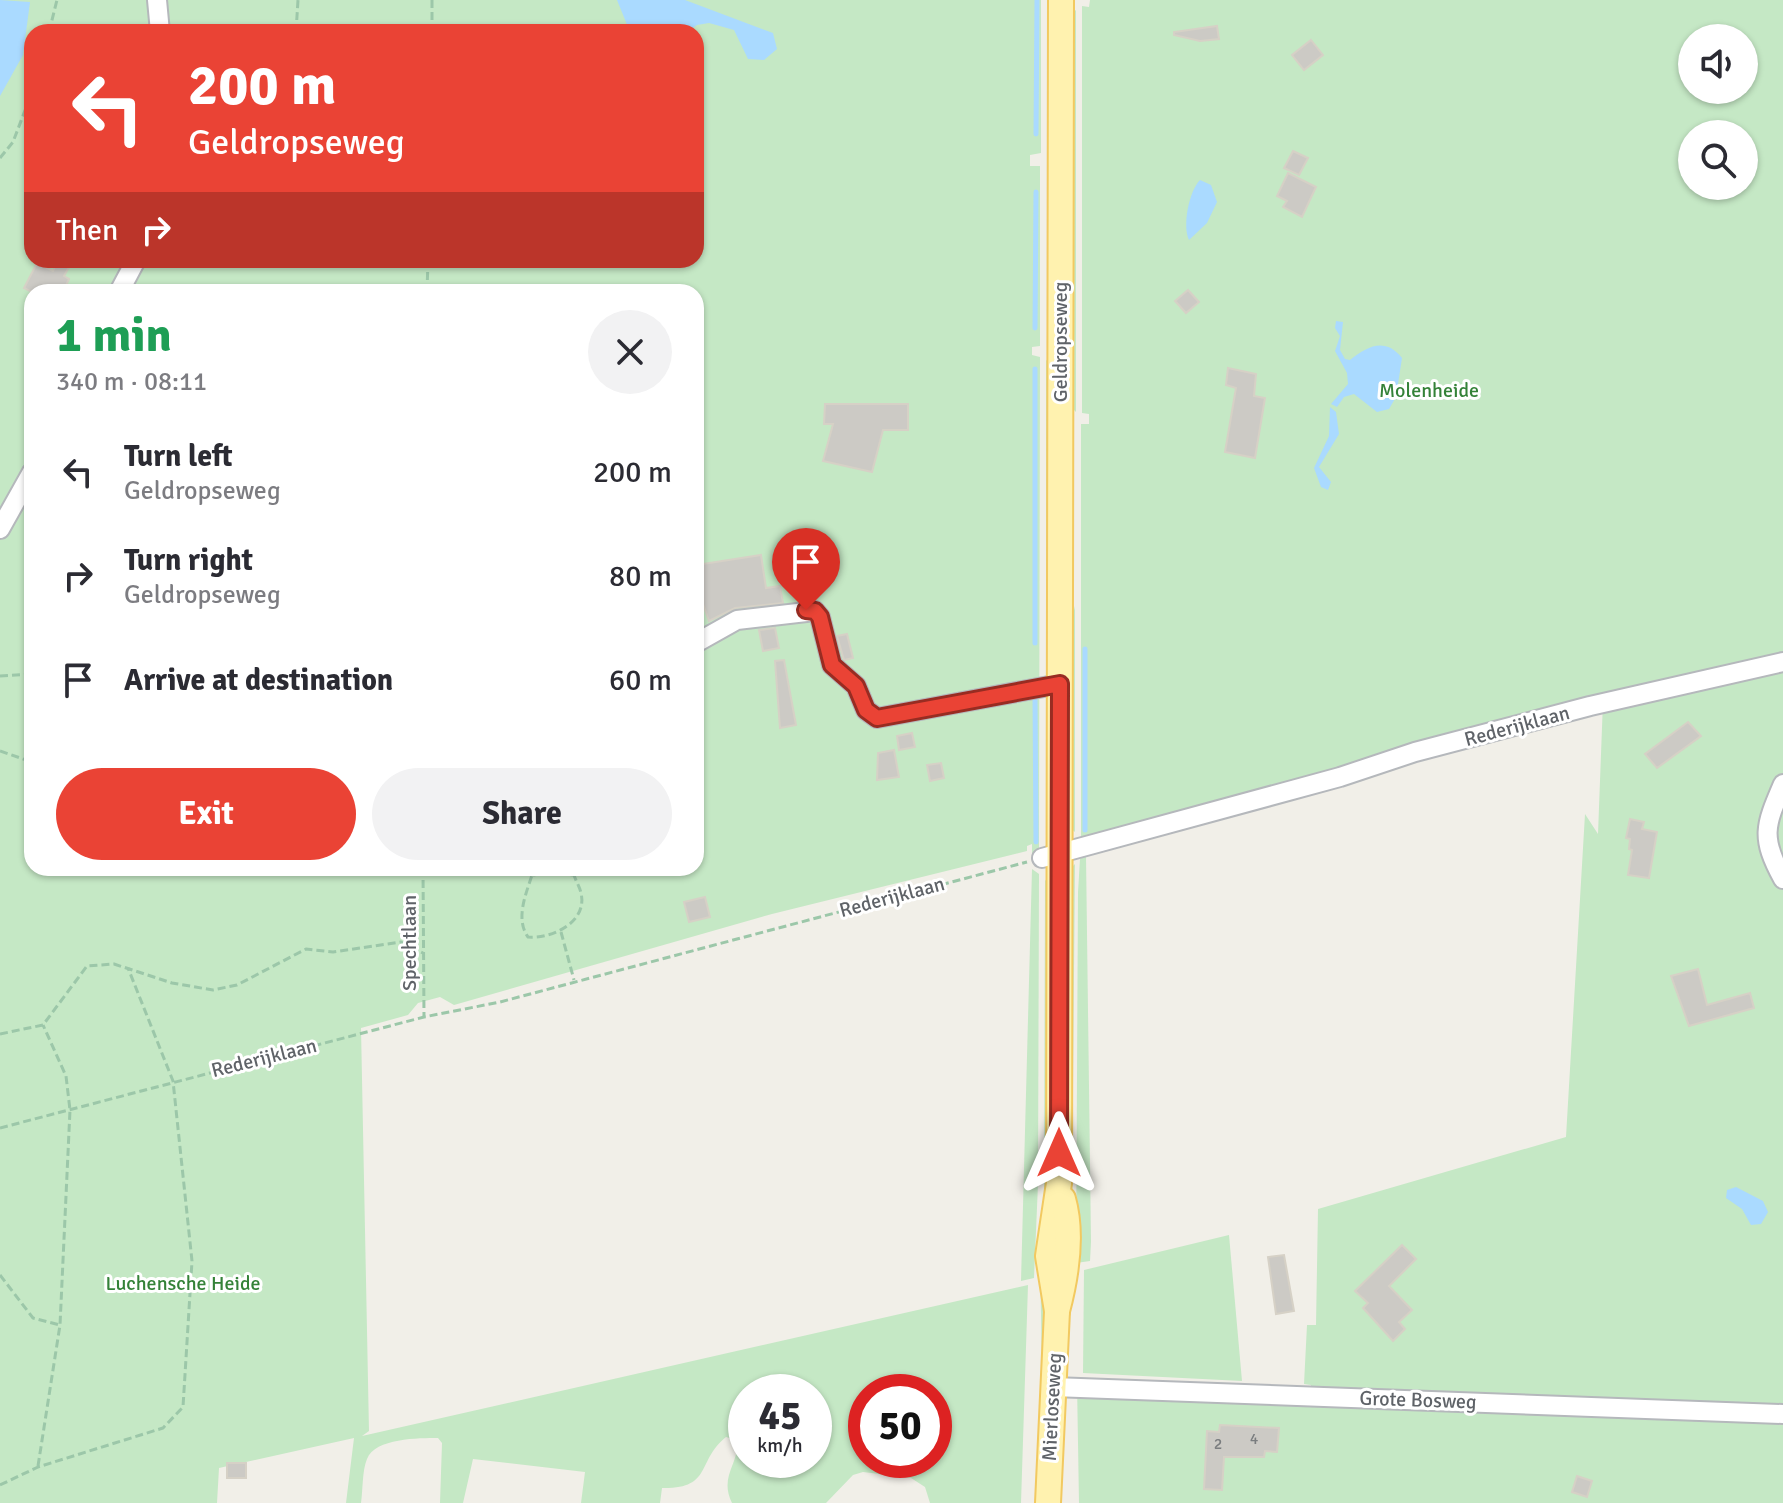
<!DOCTYPE html>
<meta charset="utf-8">
<style>
:root{--surface:#fff;--page:#f2f2f3;--text:#2b2b33;--muted:#7c7c81;--accent:#ea4335}
body{margin:0;font-family:Signika,sans-serif;background:var(--page);color:var(--text);height:100vh;display:flex;flex-direction:column;font-size:30px;white-space:nowrap}
*{box-sizing:border-box;margin:0}
p{font-size:26px;color:var(--muted)}
.icon{flex:none;width:44px;height:44px;fill:none;stroke:currentColor;stroke-width:2;stroke-linecap:round;stroke-linejoin:round}
.map{position:relative;flex:1;overflow:hidden}
.details{position:absolute;left:24px;top:284px;width:680px;height:592px;display:flex;flex-direction:column;background:var(--surface);border-radius:24px;box-shadow:0 2px 6px #0004}
.details>*{flex:none}
.top-card{position:absolute;left:24px;top:24px;width:680px;height:244px;border-radius:24px;box-shadow:0 2px 6px #0004;background:#ea4335;color:#fff;overflow:hidden}
.fabs{position:absolute;left:1678px;top:24px;display:grid;gap:16px}
.fabs a{display:grid;place-items:center;width:80px;height:80px;border-radius:50%;background:var(--surface);box-shadow:0 2px 6px #0004;font-size:40px}
.speed{position:absolute;left:728px;top:1374px;display:flex;gap:16px;font-size:40px;font-weight:700;text-align:center}
.speed>*{display:grid;place-content:center;width:104px;height:104px;border-radius:50%;background:var(--surface);box-shadow:0 2px 6px #0004;line-height:1}
.speed small{font-size:20px;font-weight:400}
.speed .limit{border:12px solid #d22;background:#fff;color:#111}
.pin{position:absolute;display:grid;place-items:center;width:68px;height:68px;color:#fff;margin:-82px -34px;border-radius:50% 50% 50% 0;rotate:-45deg;box-shadow:0 0 8px #0007}
.pin .icon{rotate:45deg}
.me{position:absolute;width:88px;margin:-44px;rotate:0deg;stroke-linejoin:round;filter:drop-shadow(0 0 6px #0008)}
.turn{display:flex;align-items:center;gap:28px;height:168px;padding:0 32px;font-size:36px}
.turn .icon{width:104px;height:104px;stroke-width:2.5}
.turn b{display:block;font-size:56px;line-height:68px}
.then{display:flex;align-items:center;height:76px;padding:0 32px;background:#0003;gap:16px;font-size:30px}
.round{display:grid;place-items:center;flex:none;width:84px;height:84px;border-radius:42px;background:var(--page)}
.head{display:flex;align-items:center;justify-content:space-between;height:136px;padding:0 32px}
h1{font-size:48px;font-weight:700;line-height:60px;color:#1e9e55}
.button{display:flex;gap:16px;margin-top:auto;padding:16px 32px}
.button a{flex:1;height:92px;border-radius:48px;background:var(--accent);color:#fff;font-size:32px;font-weight:700;line-height:92px;text-align:center}
.button a+a{background:var(--page);color:var(--text)}
ul{padding:0;list-style:none}
li{display:flex;align-items:center;gap:24px;height:104px;padding:0 32px}
li div{flex:1}
li b{display:block;font-size:30px}
li em{font-style:normal}
.map>svg:first-child{display:block}
.green{fill:#c5e8c5;fill-rule:evenodd}
.water{fill:#aadaff}
.lines{fill:none;stroke-linecap:round;stroke-linejoin:round}
.stream{stroke:#aadaff;stroke-width:5}
.building{fill:#cccac5;stroke:#d6d1c6;stroke-width:2}
.minor-casing{stroke:#b5b8bc;stroke-width:22}
.major-casing{stroke:#f2c960;stroke-width:28}
.path{stroke:#9cc7a9;stroke-width:3;stroke-dasharray:8 4;stroke-linecap:butt}
.minor{stroke:#fff;stroke-width:18}
.major{stroke:#fff2af;stroke-width:24}
.route-casing{stroke:#982c22;stroke-width:20}
.route{stroke:#ea4335;stroke-width:14}
.labels{text-anchor:middle;dominant-baseline:central;stroke-width:6;stroke-linejoin:round;paint-order:stroke}
.number-label{font-size:16px;fill:#7a7d7f}
.street-label{font-size:20px;fill:#5f6368;stroke:#fff}
.park-label{font-size:20px;fill:#348238;stroke:#fff}
</style>
<div class="map">
<svg width="1783" height="1503" viewBox="0 0 1783 1503">
<rect width="100%" height="100%" fill="#f1efe8"/>
<g class="green">
<path d="M 0,0 L 1041,0 L 1041,153 L 1030,155 L 1030,166 L 1040,166 L 1040,346 L 1032,347 L 1032,355 L 1040,357 L 1039,849 L 1032,855 L 1032,844 L 1027,846 L 1027,851 L 772,914 L 454,1005 L 440,997 L 418,1003 L 408,1015 L 361,1028 L 369,1431 L 362,1436 L 1028,1285 L 1021,1503 L 930,1503 L 925,1487 L 911,1478 L 863,1472 L 853,1475 L 826,1503 L 732,1503 C 718,1475 742,1461 736,1440 L 726,1437 C 696,1461 713,1489 662,1488 L 660,1503 L 581,1503 L 585,1472 L 473,1459 L 463,1503 L 440,1503 L 442,1443 L 438,1438 C 419,1438 375,1438 367,1459 C 362,1471 363,1490 361,1503 L 346,1503 L 354,1438 L 219,1468 L 217,1503 L 0,1503 ZM 32,32 L 696,32 L 696,260 L 32,260 ZM 32,292 L 696,292 L 696,868 L 32,868 ZM 746,1392 L 814,1392 L 814,1460 L 746,1460 ZM 866,1392 L 934,1392 L 934,1460 L 866,1460 Z"/>
<path d="M 1090,0 L 1783,0 L 1783,1503 L 1079,1503 L 1077,1383 L 1310,1390 L 1311,1385 L 1304,1384 L 1307,1325 L 1316,1325 L 1318,1209 L 1566,1137 L 1585,814 L 1598,834 L 1603,701 L 1081,838 L 1081,424 L 1089,424 L 1089,414 L 1082,413 L 1082,6 L 1089,7 ZM 1692,38 L 1744,38 L 1744,90 L 1692,90 ZM 1692,134 L 1744,134 L 1744,186 L 1692,186 Z"/>
<polygon points="1076,10 1076,412 1069,405 1069,16"/>
<polygon points="1046,360 1052,365 1051,670 1046,675"/>
<polygon points="1075,606 1075,832 1068,826 1068,636"/>
<polygon points="1086,855 1091,1242 1090,1261 1076,1263 1078,892 1080,859"/>
<polygon points="1075,864 1071,1311 1067,1315 1068,871"/>
<polygon points="1032,869 1039,874 1038,1184 1034,1278 1021,1281"/>
<polygon points="1045,880 1051,885 1042,1379 1040,1249 1044,1191"/>
<polygon points="1229,1235 1242,1381 1083,1373 1084,1270"/>
</g>
<g class="water">
<polygon points="0,0 30,2 23,55 0,96"/>
<polygon points="617,0 685,0 773,33 777,49 764,60 748,59 734,30 709,23 697,25 687,32 630,32"/>
<path d="M 1200,180 L 1211,185 L 1217,202 L 1207,223 L 1189,240 C 1182,226 1189,191 1200,180 Z"/>
<path d="M 1336,321 L 1343,322 L 1340,350 L 1345,359 L 1350,360 C 1368,346 1385,337 1402,358 L 1396,397 L 1389,409 L 1377,412 L 1354,394 L 1344,397 L 1337,407 L 1331,404 L 1348,384 L 1347,373 L 1335,351 L 1340,336 L 1335,328 Z"/>
<polygon points="1330,407 1336,412 1339,434 1319,467 1331,482 1328,490 1321,487 1314,468 1329,436"/>
<polygon points="1736,1187 1763,1201 1768,1212 1761,1224 1751,1225 1742,1209 1726,1198 1727,1190"/>
</g>
<g class="lines">
<g class="stream">
<polyline points="1036,134 1037,0"/>
<polyline points="1035,328 1036,192"/>
<polyline points="1035,643 1035,369"/>
<polyline points="1085,649 1085,830"/>
<polyline points="1035,698 1036,842"/>
</g>
</g>
<g class="building">
<polygon points="1217,26 1219,39 1200,41 1174,35 1174,32"/>
<polygon points="1311,40 1323,55 1304,70 1292,55"/>
<polygon points="1293,151 1308,158 1299,175 1284,168"/>
<polygon points="1288,173 1316,187 1302,217 1283,207 1287,201 1277,196"/>
<polygon points="58,260 73,260 64,276 69,279 63,292 32,292 24,288 37,263 53,271"/>
<polygon points="1188,290 1199,302 1186,313 1175,301"/>
<polygon points="1228,368 1256,374 1254,396 1265,398 1255,458 1225,452 1236,388 1226,385"/>
<polygon points="825,404 908,404 908,430 883,430 872,472 823,461 833,424 824,424"/>
<polygon points="761,555 766,588 780,586 783,603 735,608 709,621 703,604 696,606 696,565"/>
<polygon points="775,628 779,648 763,651 759,630"/>
<polygon points="847,634 853,658 844,660 837,636"/>
<polygon points="784,660 796,725 780,728 775,661"/>
<polygon points="1688,722 1701,736 1657,768 1645,754"/>
<polygon points="912,733 915,747 899,750 897,736"/>
<polygon points="894,750 899,777 877,780 878,753"/>
<polygon points="941,763 944,778 930,781 927,765"/>
<polygon points="1630,819 1644,822 1642,829 1657,832 1649,878 1628,875 1632,850 1629,849 1630,839 1626,838"/>
<polygon points="705,897 710,917 689,922 684,902"/>
<polygon points="1698,969 1707,1005 1750,993 1754,1008 1689,1026 1671,976"/>
<polygon points="1402,1245 1416,1259 1389,1286 1412,1310 1399,1322 1405,1329 1393,1341 1363,1308 1368,1303 1355,1291"/>
<polygon points="1284,1255 1294,1311 1276,1314 1268,1257"/>
<polygon points="1220,1425 1279,1428 1277,1452 1265,1451 1264,1457 1224,1457 1222,1490 1204,1489 1207,1431 1219,1432"/>
<rect x="227" y="1463" width="19" height="15"/>
<polygon points="1577,1476 1592,1481 1587,1497 1572,1492"/>
</g>
<g class="lines">
<defs>
<g id="minor">
<polyline points="157,0 160,32"/>
<polyline points="119,292 136,260"/>
<polyline points="0,529 32,472"/>
<polyline points="696,643 737,620 815,611 820,617 832,665 856,686 866,710 877,718 1060,684"/>
<path d="M 1783,784 C 1765,826 1760,837 1783,879"/>
<polyline points="1042,858 1340,777 1415,752 1590,706 1783,662"/>
<polyline points="1053,1387 1783,1414"/>
</g>
<g id="major">
<polyline points="1057,1311 1048,1256 1059,1183 1061,0"/>
<path d="M 1048,1503 L 1057,1311 C 1066,1277 1073,1234 1063,1199"/>
</g>
</defs>
<use href="#minor" class="minor-casing"/>
<use href="#major" class="major-casing"/>
<g class="path">
<polyline points="49,32 57,0"/>
<polyline points="296,32 298,0"/>
<polyline points="432,32 432,0"/>
<polyline points="0,158 13,142 32,92"/>
<polyline points="427,292 428,260"/>
<polyline points="0,676 32,674"/>
<polyline points="0,751 32,762"/>
<polyline points="423,868 424,1017"/>
<path d="M 524,868 L 532,875 C 526,894 515,919 528,937 C 552,939 588,922 581,893 C 579,884 573,878 573,868"/>
<polyline points="533,875 552,872 573,875"/>
<polyline points="561,932 574,980"/>
<polyline points="0,1034 43,1025 87,966 114,964 172,983 213,990 237,985 306,949 333,952 401,942 423,953"/>
<polyline points="0,1128 424,1017 500,1002 1027,862"/>
<polyline points="0,1275 33,1318 60,1325"/>
<polyline points="38,1466 60,1325 70,1110 66,1076 43,1025"/>
<polyline points="0,1485 38,1467 163,1428 183,1407 192,1261 173,1081 128,968"/>
</g>
<use href="#minor" class="minor"/>
<use href="#major" class="major"/>
</g>
<g class="lines">
<defs>
<polyline id="route" points="806,610 815,611 820,617 832,665 856,686 866,710 877,718 1060,684 1059,1153"/>
</defs>
<use href="#route" class="route-casing"/>
<use href="#route" class="route"/>
</g>
<g class="labels">
<g class="number-label">
<text x="1254" y="1439">4</text>
<text x="1218" y="1444">2</text>
</g>
<g class="street-label">
<text transform="translate(1060 342) rotate(-90)">Geldropseweg</text>
<text transform="translate(1517 726) rotate(-15)">Rederijklaan</text>
<text transform="translate(892 897) rotate(-15)">Rederijklaan</text>
<text transform="translate(409 943) rotate(-90)">Spechtlaan</text>
<text transform="translate(264 1058) rotate(-14)">Rederijklaan</text>
<text transform="translate(1418 1400) rotate(2)">Grote Bosweg</text>
<text transform="translate(1052 1407) rotate(-87)">Mierloseweg</text>
</g>
<g class="park-label">
<text x="1429" y="390">Molenheide</text>
<text x="183" y="1283">Luchensche Heide</text>
</g>
</g>
</svg>
<div class="fabs">
<a><svg class="icon" aria-label="sound" viewBox="0 0 24 24"><path d="M4 9h4l5-4v14l-5-4H4zM17 9q2 3 0 6"/></svg></a>
<a><svg class="icon" aria-label="search" viewBox="0 0 24 24"><circle cx="10" cy="10" r="6"/><path d="M15 15l6 6"/></svg></a>
</div>
<div class="speed"><div>45<small>km/h</small></div><div class="limit">50</div></div>
<div class="pin" style="left:806px;top:610px;background:#d93025"><svg class="icon" aria-label="arrive" viewBox="0 0 24 24"><path d="M6 21V4h12l-3 4 3 4H6"/></svg></div>
<svg class="me" style="left:1059px;top:1153px" viewBox="-20 -20 40 40"><path d="M0-17L14 15 0 8-14 15z" fill="#ea4335" stroke="#fff" stroke-width="4"/></svg>
<div class="top-card">
<div class="turn"><svg class="icon" aria-label="left" viewBox="0 0 24 24"><path d="M17 20v-9H6M10 6l-5 5 5 5"/></svg><div><b>200 m</b>Geldropseweg</div></div>
<div class="then">Then<svg class="icon" aria-label="right" viewBox="0 0 24 24"><path d="M7 20v-9h11M14 6l5 5-5 5"/></svg></div>
</div>
<section class="details">
<div class="head"><div><h1>1 min</h1><p>340 m · 08:11</p></div><a class="round"><svg class="icon" aria-label="close" viewBox="0 0 24 24"><path d="M6 6l12 12M18 6L6 18"/></svg></a></div>
<ul>
<li><svg class="icon" aria-label="left" viewBox="0 0 24 24"><path d="M17 20v-9H6M10 6l-5 5 5 5"/></svg><div><b>Turn left</b><p>Geldropseweg</p></div><em>200 m</em></li>
<li><svg class="icon" aria-label="right" viewBox="0 0 24 24"><path d="M7 20v-9h11M14 6l5 5-5 5"/></svg><div><b>Turn right</b><p>Geldropseweg</p></div><em>80 m</em></li>
<li><svg class="icon" aria-label="arrive" viewBox="0 0 24 24"><path d="M6 21V4h12l-3 4 3 4H6"/></svg><div><b>Arrive at destination</b></div><em>60 m</em></li>
</ul>
<div class="button"><a>Exit</a><a>Share</a></div>
</section>
</div>
